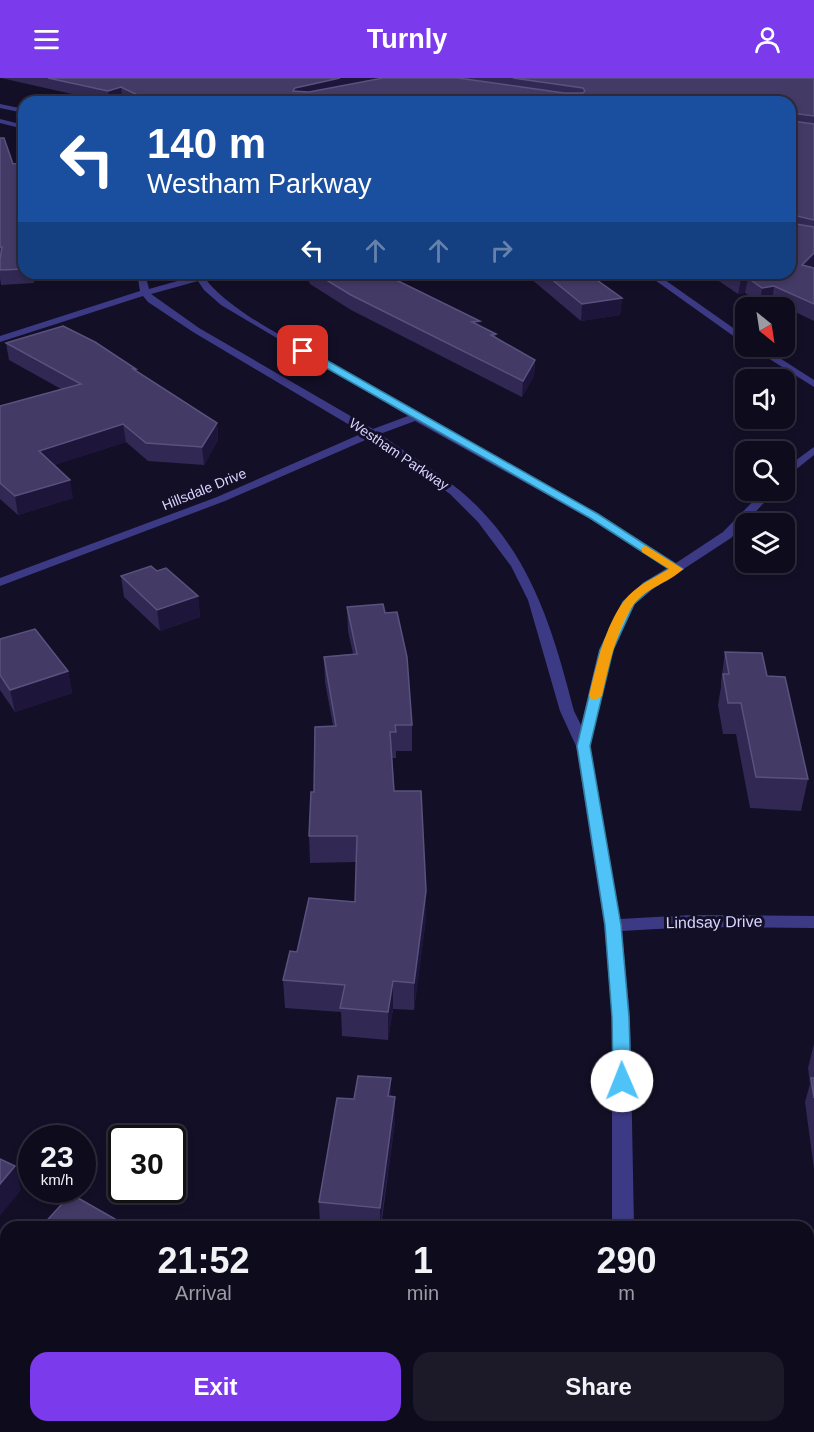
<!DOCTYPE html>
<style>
:root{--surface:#0e0b1c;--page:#1c1929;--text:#f1f3f6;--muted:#9b9ba3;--line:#2e2b3b;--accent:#7c3aed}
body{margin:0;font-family:Helvetica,sans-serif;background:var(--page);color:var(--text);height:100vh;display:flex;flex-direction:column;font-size:22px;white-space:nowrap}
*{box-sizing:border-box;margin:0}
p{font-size:20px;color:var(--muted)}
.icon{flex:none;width:33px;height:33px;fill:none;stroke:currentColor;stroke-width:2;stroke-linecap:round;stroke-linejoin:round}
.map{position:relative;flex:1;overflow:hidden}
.panel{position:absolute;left:0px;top:1143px;width:814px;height:212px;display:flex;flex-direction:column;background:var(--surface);border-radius:18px 18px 0 0;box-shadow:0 3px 9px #0003,0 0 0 2px var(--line)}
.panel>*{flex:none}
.hud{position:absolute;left:18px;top:18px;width:778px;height:183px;border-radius:18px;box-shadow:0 3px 9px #0003,0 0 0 2px var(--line);background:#1a4fa0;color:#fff;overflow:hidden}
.needle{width:39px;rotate:150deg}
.buttons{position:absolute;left:735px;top:219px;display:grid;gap:12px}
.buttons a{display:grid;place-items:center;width:60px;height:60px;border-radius:12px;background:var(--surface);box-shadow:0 3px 9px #0003,0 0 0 2px var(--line);font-size:30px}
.speed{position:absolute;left:18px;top:1047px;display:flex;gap:12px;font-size:30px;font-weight:700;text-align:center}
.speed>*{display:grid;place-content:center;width:78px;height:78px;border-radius:50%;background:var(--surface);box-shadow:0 3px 9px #0003,0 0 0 2px var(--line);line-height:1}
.speed small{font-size:15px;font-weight:400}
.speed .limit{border:3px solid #111;border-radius:9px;background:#fff;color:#111}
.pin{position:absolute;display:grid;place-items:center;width:51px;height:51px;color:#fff;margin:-26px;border-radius:12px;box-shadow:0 3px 9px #0006}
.me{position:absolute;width:66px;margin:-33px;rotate:359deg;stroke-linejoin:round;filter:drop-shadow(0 0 4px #0008)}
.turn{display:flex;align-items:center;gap:21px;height:126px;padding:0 30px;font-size:27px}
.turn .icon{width:78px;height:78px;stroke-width:2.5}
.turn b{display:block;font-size:42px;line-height:51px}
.lanes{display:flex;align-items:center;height:57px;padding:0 30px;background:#0003;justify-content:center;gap:30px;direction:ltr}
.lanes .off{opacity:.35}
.eta{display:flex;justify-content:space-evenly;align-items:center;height:102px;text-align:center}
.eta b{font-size:36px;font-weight:800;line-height:42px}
.action{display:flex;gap:12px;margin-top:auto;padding:12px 30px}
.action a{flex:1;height:69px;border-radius:18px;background:var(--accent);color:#fff;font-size:24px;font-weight:800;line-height:69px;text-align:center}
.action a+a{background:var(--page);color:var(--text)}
header{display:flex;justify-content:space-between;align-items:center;height:78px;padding:0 30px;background:var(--accent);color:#fff;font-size:27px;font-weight:800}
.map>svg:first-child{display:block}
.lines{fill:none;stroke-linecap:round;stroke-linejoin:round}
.minor{fill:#3d3a85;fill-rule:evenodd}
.wall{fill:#312854}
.shaded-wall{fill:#1d163a}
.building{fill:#433a66;stroke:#5a527e;stroke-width:1.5}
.route{fill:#4fc3f7;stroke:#337fa1;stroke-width:1.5}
.slow{fill:#f59e0b}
.labels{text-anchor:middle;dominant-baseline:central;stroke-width:6;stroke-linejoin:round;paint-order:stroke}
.far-street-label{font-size:14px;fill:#d9d4ff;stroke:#130f26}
.street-label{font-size:16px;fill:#d9d4ff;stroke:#130f26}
</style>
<header><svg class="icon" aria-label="menu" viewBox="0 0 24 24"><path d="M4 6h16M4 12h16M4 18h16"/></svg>Turnly<svg class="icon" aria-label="person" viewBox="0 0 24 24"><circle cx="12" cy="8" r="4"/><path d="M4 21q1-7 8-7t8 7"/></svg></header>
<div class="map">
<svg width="814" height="1354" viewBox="0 0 814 1354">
<rect width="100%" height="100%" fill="#130f26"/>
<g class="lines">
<g class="minor">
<polygon points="0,26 24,31 24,35 0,30"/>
<polygon points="0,41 24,47 24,51 0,45"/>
<path d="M 137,195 L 145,195 L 149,211 L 195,198 L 193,195 L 201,195 C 227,234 295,264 336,288 C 449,354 565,414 676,485 L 723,454 L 764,412 L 776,412 L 731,460 L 653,511 L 635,526 L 613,572 L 590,668 L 620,841 L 692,837 L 814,838 L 814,850 L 692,849 L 622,853 L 630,939 L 634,1149 L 612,1149 L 612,939 L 604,847 L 576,668 L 560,633 L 528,522 L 511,488 L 478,444 L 450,416 L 370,360 L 225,423 L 0,508 L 0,500 L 217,419 L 363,355 L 193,254 L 148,224 L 143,218 L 0,264 L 0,258 L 140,213 ZM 198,203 L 204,212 L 221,227 L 408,338 L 373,351 L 199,250 L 151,216 ZM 415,343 L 590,441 L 667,490 L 643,505 L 623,524 L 599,572 L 581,647 L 574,633 C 552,548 529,469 458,411 C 433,391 405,374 380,356 Z"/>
<polygon points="645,195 655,195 746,259 746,267"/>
<polygon points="749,268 761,268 814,302 814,309"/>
<polygon points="814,369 814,377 784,401 784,391"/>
<polygon points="596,1348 620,1348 619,1354 595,1354"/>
</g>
</g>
<g class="wall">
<polygon points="1,0 814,0 814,187 811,189 814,190 814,243 772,223 760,225 745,215 738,216 707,195 790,195 790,24 129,24 122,21 112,24 107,24"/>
<polygon points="0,60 24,106 24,195 35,195 34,205 1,207 0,200"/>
<polygon points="305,195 382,195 496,256 495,260 535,282 534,298 522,319 351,232 310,206"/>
<polygon points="524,195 587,195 622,220 620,237 581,243"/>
<polygon points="6,265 136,291 136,294 217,345 218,362 204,387 148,383 126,364 54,387 73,420 18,437 0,421 0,328 61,311 9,282"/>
<polygon points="157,493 198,518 200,539 160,553 124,519 121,498"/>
<polygon points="347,529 412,647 412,673 396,673 396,680 392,680 394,713 426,840 414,932 393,931 388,962 342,958 341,934 285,930 283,902 297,874 355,824 356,784 310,785 309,758 314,714 333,648 325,604 324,579 353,576 348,553"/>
<polygon points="0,561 68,593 72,615 15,634 0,612"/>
<polygon points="725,574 767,598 808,701 801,733 750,730 736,656 723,656 718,627 721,609 721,604"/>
<polygon points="814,966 814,1091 805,1024 810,1006 808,990"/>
<polygon points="391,1019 395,1043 381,1149 334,1149 320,1148 319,1124 354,1021"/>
</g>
<g class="shaded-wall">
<polygon points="340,0 404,0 295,22 293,13 295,10"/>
<polygon points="121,9 122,21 110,24 108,13"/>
<polygon points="814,175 814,187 799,202 802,187"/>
<polygon points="33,195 35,195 34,205"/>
<polygon points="748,200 745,215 738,216 741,201"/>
<polygon points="774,208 772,223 760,225 762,210"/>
<polygon points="622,220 620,237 581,243 582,226"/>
<polygon points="480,243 479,258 472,244"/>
<polygon points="535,282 534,298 522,319 523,303"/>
<polygon points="217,345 218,362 204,387 202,369"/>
<polygon points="123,346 126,364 42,391 39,373"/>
<polygon points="70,402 73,420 18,437 15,418"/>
<polygon points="198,518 200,539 160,553 157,532"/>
<polygon points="68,593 72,615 15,634 10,612"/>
<polygon points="426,813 426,840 414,932 414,905"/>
<polygon points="393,903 393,931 388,962 388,934"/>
<polygon points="391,1000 391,1024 388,1018"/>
<polygon points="395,1019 395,1043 380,1149 380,1130"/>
<polygon points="15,1088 21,1112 0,1138 0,1106"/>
<polygon points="354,1348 365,1348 363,1354 352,1354"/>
</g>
<g class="building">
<polygon points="48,0 340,0 295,10 293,13 309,14 383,0 458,0 564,15 583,15 585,13 583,10 513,0 814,0 814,38 792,35 790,39 790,24 152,24 121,9 108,13"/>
<polygon points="790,42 792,43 814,46 814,142 793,137 790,139"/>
<polygon points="0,60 4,60 13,86 20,85 24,106 24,191 0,192 0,182 2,169 0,169"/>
<polygon points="790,145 814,149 814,175 802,187 814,190 814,226 774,208 762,210 748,200 741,201 731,195 790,195"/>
<polygon points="315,195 382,195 480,243 472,244 496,256 491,257 535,282 523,303 351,217"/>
<polygon points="544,195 587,195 622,220 582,226"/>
<polygon points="63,248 95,264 136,291 133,291 217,345 202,369 146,365 123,346 39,373 70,402 15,418 0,405 0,328 81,306 6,265"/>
<polygon points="151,488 157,493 166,490 198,518 157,532 121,498"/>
<polygon points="383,526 385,535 397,534 407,579 412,647 395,647 396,654 390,654 394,713 421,713 426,813 414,905 393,903 388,934 340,930 345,907 283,902 290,873 297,874 309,820 355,824 357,758 309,758 311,714 314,714 315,649 336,648 324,579 357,576 347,529"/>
<polygon points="35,551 68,593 10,612 0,597 0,561"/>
<polygon points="725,574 762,575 767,598 785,599 808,701 756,699 741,625 728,625 723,596 729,596"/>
<polygon points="358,998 391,1000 388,1018 395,1019 380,1130 319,1124 337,1020 354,1021"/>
<polygon points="811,1000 814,1000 814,1020"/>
<polygon points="0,1081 15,1088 0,1106"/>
<polygon points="71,1116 129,1149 41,1149"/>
<polygon points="266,1348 354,1348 352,1354 264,1354"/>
</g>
<polygon class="route" points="300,271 307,271 598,436 683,491 652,510 634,526 613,572 590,668 621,847 629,939 631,1003 628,1008 622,1010 616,1008 613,1003 612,939 605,847 577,668 600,572 623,524 644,505 669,491 590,440 300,275"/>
<path class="slow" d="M 646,468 L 683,491 C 669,505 647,509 634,526 C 617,549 608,591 602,618 L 595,622 L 591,621 L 589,618 C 596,588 605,548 624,523 C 635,508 654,500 669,491 L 642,474 L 642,469 Z"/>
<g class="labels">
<g class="far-street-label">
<text transform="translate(399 376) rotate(34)">Westham Parkway</text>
<text transform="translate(204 411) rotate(-22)">Hillsdale Drive</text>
</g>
<g class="street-label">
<text transform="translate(714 844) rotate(-1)">Lindsay Drive</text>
</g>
</g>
</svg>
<div class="buttons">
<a><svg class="needle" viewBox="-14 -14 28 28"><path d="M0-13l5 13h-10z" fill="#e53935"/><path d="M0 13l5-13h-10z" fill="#9b9ba3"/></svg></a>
<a><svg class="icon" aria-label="sound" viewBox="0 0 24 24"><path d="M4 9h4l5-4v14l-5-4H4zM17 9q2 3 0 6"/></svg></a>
<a><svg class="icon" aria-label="search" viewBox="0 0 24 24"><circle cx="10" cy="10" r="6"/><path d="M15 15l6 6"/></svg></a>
<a><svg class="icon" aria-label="layers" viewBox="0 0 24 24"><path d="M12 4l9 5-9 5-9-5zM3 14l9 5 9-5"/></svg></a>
</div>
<div class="speed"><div>23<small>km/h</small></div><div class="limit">30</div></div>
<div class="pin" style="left:303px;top:273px;background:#d93025"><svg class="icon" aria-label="arrive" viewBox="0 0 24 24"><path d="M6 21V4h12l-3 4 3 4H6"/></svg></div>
<svg class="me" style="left:622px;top:1003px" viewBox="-20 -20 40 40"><circle r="19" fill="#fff"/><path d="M0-13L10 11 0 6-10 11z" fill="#4fc3f7"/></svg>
<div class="hud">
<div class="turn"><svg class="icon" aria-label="left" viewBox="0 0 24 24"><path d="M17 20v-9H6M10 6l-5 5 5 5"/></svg><div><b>140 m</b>Westham Parkway</div></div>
<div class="lanes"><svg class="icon" aria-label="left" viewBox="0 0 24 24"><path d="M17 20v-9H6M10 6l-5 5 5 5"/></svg><svg class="icon off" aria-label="ahead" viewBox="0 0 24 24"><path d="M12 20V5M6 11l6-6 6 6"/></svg><svg class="icon off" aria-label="ahead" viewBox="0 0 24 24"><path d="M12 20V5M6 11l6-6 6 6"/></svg><svg class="icon off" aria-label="right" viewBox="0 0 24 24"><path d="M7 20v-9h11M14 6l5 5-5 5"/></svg></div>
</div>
<section class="panel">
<div class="eta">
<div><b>21:52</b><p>Arrival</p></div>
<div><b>1</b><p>min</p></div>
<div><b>290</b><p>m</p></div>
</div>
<div class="action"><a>Exit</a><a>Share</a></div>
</section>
</div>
